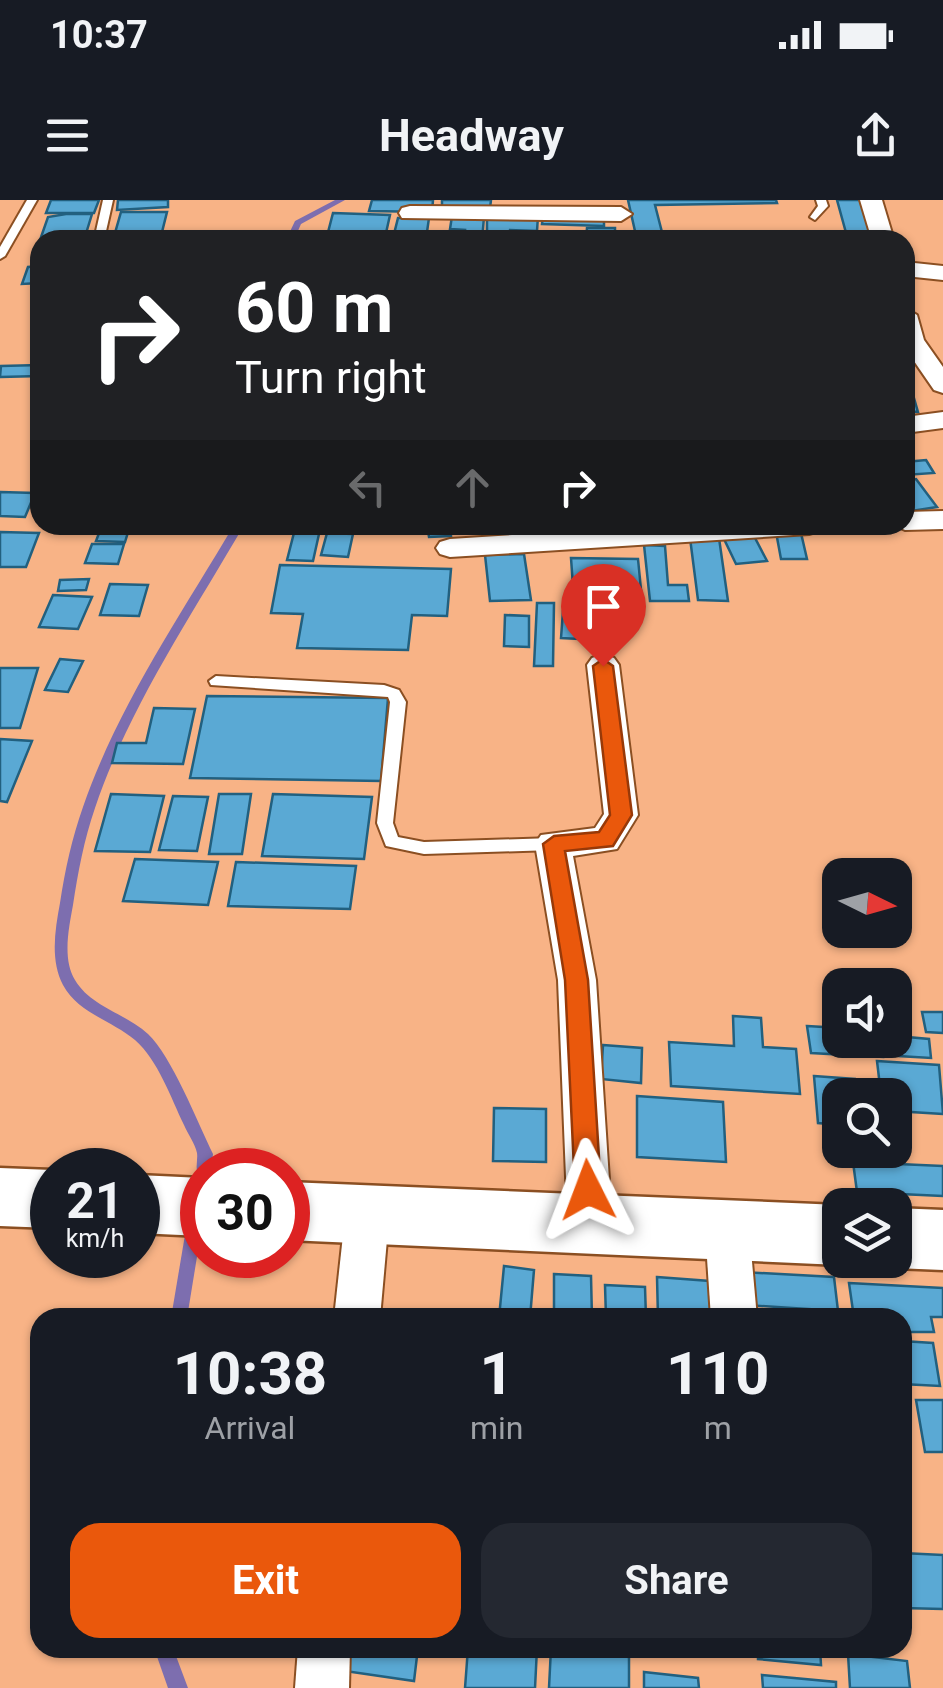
<!DOCTYPE html>
<style>
:root{--surface:#171b24;--page:#242831;--text:#f1f3f6;--muted:#9ea1a6;--accent:#ea580c}
body{margin:0;font-family:Roboto,sans-serif;background:var(--page);color:var(--text);height:100vh;display:flex;flex-direction:column;font-size:38px;white-space:nowrap}
*{box-sizing:border-box;margin:0}
p{font-size:32px;color:var(--muted)}
.icon{flex:none;width:55px;height:55px;fill:none;stroke:currentColor;stroke-width:2;stroke-linecap:round;stroke-linejoin:round}
.map{position:relative;flex:1;overflow:hidden}
.details{position:absolute;left:30px;top:1108px;width:882px;height:350px;display:flex;flex-direction:column;background:var(--surface);border-radius:30px;box-shadow:0 2px 8px #0004}
.details>*{flex:none}
.banner{position:absolute;left:30px;top:30px;width:885px;height:305px;border-radius:30px;box-shadow:0 2px 8px #0004;background:#202124;color:#fff;overflow:hidden}
.needle{width:65px;rotate:95deg}
.fabs{position:absolute;left:822px;top:658px;display:grid;gap:20px}
.fabs a{display:grid;place-items:center;width:90px;height:90px;border-radius:20px;background:var(--surface);box-shadow:0 2px 8px #0004;font-size:50px}
.speed{position:absolute;left:30px;top:948px;display:flex;gap:20px;font-size:50px;font-weight:700;text-align:center}
.speed>*{display:grid;place-content:center;width:130px;height:130px;border-radius:50%;background:var(--surface);box-shadow:0 2px 8px #0004;line-height:1}
.speed small{font-size:25px;font-weight:400}
.speed .limit{border:15px solid #d22;background:#fff;color:#111}
.pin{position:absolute;display:grid;place-items:center;width:85px;height:85px;color:#fff;margin:-102px -42px;border-radius:50% 50% 50% 0;rotate:-45deg;box-shadow:0 0 10px #0007}
.pin .icon{rotate:45deg}
.me{position:absolute;width:110px;margin:-55px;rotate:357deg;stroke-linejoin:round;filter:drop-shadow(0 0 8px #0008)}
.turn{display:flex;align-items:center;gap:35px;height:210px;padding:0 40px;font-size:45px}
.turn .icon{width:130px;height:130px;stroke-width:2.5}
.turn b{display:block;font-size:70px;line-height:85px}
.lanes{display:flex;align-items:center;height:95px;padding:0 40px;background:#0003;justify-content:center;gap:50px;direction:ltr}
.lanes .off{opacity:.35}
.eta{display:flex;justify-content:space-evenly;align-items:center;height:170px;text-align:center}
.eta b{font-size:60px;font-weight:700;line-height:70px}
.primary-button{display:flex;gap:20px;margin-top:auto;padding:20px 40px}
.primary-button a{flex:1;height:115px;border-radius:30px;background:var(--accent);color:#fff;font-size:40px;font-weight:700;line-height:115px;text-align:center}
.primary-button a+a{background:var(--page);color:var(--text)}
.status{display:flex;justify-content:space-between;align-items:center;height:70px;padding:0 50px;background:var(--surface);direction:ltr}
.status svg{height:28px;fill:currentColor}
header{display:flex;justify-content:space-between;align-items:center;height:130px;padding:0 40px;background:var(--surface);font-size:45px;font-weight:700}
.map>svg:first-child{display:block}
.lines{fill:none;stroke-linecap:round;stroke-linejoin:round}
.stream{fill:#7d6eaf;fill-rule:evenodd}
.building{fill:#5aa9d4;stroke:#22607f;stroke-width:2.5}
.service-casing{stroke:#8b4f22;stroke-width:4}
.minor-casing{stroke:#8b4f22;stroke-width:4}
.trunk-casing{stroke:#8b4f22;stroke-width:5}
.service{fill:#fff;fill-rule:evenodd}
.minor{fill:#fff;fill-rule:evenodd}
.trunk{fill:#fff;fill-rule:evenodd}
.route{fill:#ea580c;stroke:#983908;stroke-width:2.5}
</style>
<div class="status"><b>10:37</b><svg viewBox="0 0 49 12"><path d="M0 12V9h3v3zM5 12V6h3v6zM10 12V3h3v9zM15 12V0h3v12zM26 1h20v11H26zM47 4h2v5h-2z"/></svg></div>
<header><svg class="icon" aria-label="menu" viewBox="0 0 24 24"><path d="M4 6h16M4 12h16M4 18h16"/></svg>Headway<svg class="icon" aria-label="share" viewBox="0 0 24 24"><path d="M12 15V3M7 8l5-5 5 5M5 13v7h14v-7"/></svg></header>
<div class="map">
<svg width="943" height="1488" viewBox="0 0 943 1488">
<rect width="100%" height="100%" fill="#f8b386"/>
<g class="lines">
<g class="stream">
<polygon points="335,0 345,0 301,24 294,40 286,40 295,21"/>
<path d="M 234,325 L 244,325 C 191,417 129,507 95,608 C 84,640 78,672 73,705 C 69,727 62,759 75,780 C 91,807 125,813 148,834 C 171,855 198,923 213,954 L 211,970 L 202,970 L 202,977 L 198,975 C 195,967 198,960 197,953 C 195,944 188,934 184,925 C 171,898 158,860 135,840 C 111,820 78,813 63,785 C 50,760 55,730 60,703 C 65,670 72,638 83,607 C 118,506 180,416 234,325 Z"/>
<polygon points="196,1010 202,1014 202,1026 187,1118 171,1118 188,1017 190,1012"/>
<polygon points="154,1448 173,1448 188,1488 168,1488"/>
</g>
</g>
<g class="building">
<polygon points="51,0 99,0 94,13 46,13"/>
<polygon points="118,0 168,0 168,7 117,10"/>
<polygon points="372,0 433,0 432,12 369,11"/>
<polygon points="442,0 491,0 490,8 442,7"/>
<polygon points="628,0 776,0 777,3 655,5 664,40 637,40"/>
<polygon points="837,0 868,0 881,40 848,40"/>
<polygon points="121,12 167,12 160,40 113,40"/>
<polygon points="333,13 390,15 386,33 369,32 367,40 326,40"/>
<polygon points="66,14 92,14 84,40 40,40 48,17"/>
<polygon points="487,15 538,16 537,31 510,30 508,40 487,40"/>
<polygon points="452,16 484,17 482,40 463,40 465,30 450,29"/>
<polygon points="543,16 604,18 604,26 542,24"/>
<polygon points="398,18 429,18 426,39 393,38"/>
<polygon points="587,28 615,28 615,40 586,40"/>
<polygon points="839,37 841,40 733,38"/>
<polygon points="40,66 40,83 22,84 28,67"/>
<polygon points="40,165 40,176 0,177 1,166"/>
<polygon points="905,167 918,212 905,211"/>
<polygon points="926,260 934,273 905,275 905,262"/>
<polygon points="916,279 937,307 905,312 905,281"/>
<polygon points="0,292 35,293 25,317 0,316"/>
<polygon points="296,325 321,325 313,361 287,360"/>
<polygon points="427,325 450,325 451,336 429,337"/>
<polygon points="101,328 129,329 125,342 96,341"/>
<polygon points="0,332 39,333 26,367 0,367"/>
<polygon points="776,332 801,333 807,359 781,359"/>
<polygon points="327,333 353,334 348,357 321,355"/>
<polygon points="754,336 767,361 736,364 724,339"/>
<polygon points="690,338 719,338 728,401 698,400"/>
<polygon points="92,344 124,344 118,364 85,363"/>
<polygon points="644,345 665,346 668,385 687,385 689,401 650,401"/>
<polygon points="524,354 531,400 490,401 485,355"/>
<polygon points="571,358 638,359 642,400 574,400"/>
<polygon points="280,365 451,369 447,416 412,415 408,450 297,448 303,414 271,413"/>
<polygon points="89,379 86,390 58,391 60,380"/>
<polygon points="110,384 148,385 139,416 100,415"/>
<polygon points="53,395 92,397 78,429 39,427"/>
<polygon points="537,403 554,403 553,466 534,466"/>
<polygon points="563,411 580,412 579,439 561,438"/>
<polygon points="505,415 529,416 529,447 504,446"/>
<polygon points="60,459 83,461 68,492 45,490"/>
<polygon points="0,468 38,468 20,528 0,528"/>
<polygon points="207,496 388,498 381,581 190,578"/>
<polygon points="154,508 195,509 183,564 112,563 117,543 146,543"/>
<polygon points="0,539 32,541 7,602 0,601"/>
<polygon points="111,594 164,596 150,652 95,651"/>
<polygon points="219,594 251,594 242,654 209,654"/>
<polygon points="273,594 372,597 364,659 262,656"/>
<polygon points="173,596 208,597 197,651 159,650"/>
<polygon points="135,659 218,662 208,705 123,701"/>
<polygon points="236,662 356,666 350,709 228,706"/>
<polygon points="922,812 943,812 943,833 926,832"/>
<polygon points="733,816 761,818 763,847 796,849 800,894 671,886 669,842 734,846"/>
<polygon points="807,826 840,828 840,840 881,840 883,857 811,853"/>
<polygon points="896,836 929,839 931,858 898,856"/>
<polygon points="603,845 642,848 641,883 601,879"/>
<polygon points="877,861 939,865 943,914 895,911 895,895 881,895"/>
<polygon points="814,876 855,879 857,895 840,895 840,925 818,923"/>
<polygon points="637,896 723,902 726,962 637,957"/>
<polygon points="494,908 546,909 546,962 493,961"/>
<polygon points="853,962 943,966 943,996 857,992"/>
<polygon points="504,1066 534,1070 530,1118 499,1118"/>
<polygon points="742,1072 834,1077 838,1111 745,1105"/>
<polygon points="554,1074 591,1076 592,1118 554,1118"/>
<polygon points="657,1077 723,1082 725,1118 658,1118"/>
<polygon points="849,1083 943,1088 943,1117 931,1117 934,1132 902,1132 902,1118 854,1118"/>
<polygon points="605,1085 645,1087 646,1118 606,1118"/>
<polygon points="902,1141 933,1143 940,1186 902,1184"/>
<polygon points="916,1200 943,1200 943,1252 925,1252"/>
<polygon points="902,1353 943,1355 943,1409 902,1408"/>
<polygon points="341,1448 418,1448 414,1481 338,1470"/>
<polygon points="468,1448 537,1448 535,1488 465,1488"/>
<polygon points="551,1448 629,1457 629,1488 549,1488"/>
<polygon points="758,1448 820,1448 821,1465 758,1459"/>
<polygon points="848,1454 907,1461 910,1488 850,1488"/>
<polygon points="644,1472 698,1478 699,1488 644,1488"/>
<polygon points="762,1475 836,1482 836,1488 763,1488"/>
</g>
<g class="lines">
<defs>
<g id="service">
<polygon points="27,0 37,0 5,56 0,59 0,47"/>
<polygon points="103,0 113,0 104,40 94,40"/>
<polygon points="816,0 826,0 828,6 815,20 810,17 818,6"/>
<polygon points="216,476 384,485 399,490 406,502 393,623 398,637 424,642 553,638 561,644 553,650 424,654 386,646 377,623 390,502 388,497 211,485 209,481"/>
</g>
<g id="minor">
<polygon points="860,0 882,0 894,40 872,40"/>
<polygon points="410,6 621,7 632,14 621,21 402,18 399,13 402,8"/>
<polygon points="905,62 943,66 943,80 905,76"/>
<polygon points="905,108 917,115 924,140 943,167 943,193 934,190 905,148"/>
<polygon points="943,212 943,228 905,233 905,217"/>
<polygon points="943,311 943,329 905,330 894,325 905,325 905,312"/>
<polygon points="672,325 823,325 819,331 809,334 450,357 440,354 436,348 440,342 450,339"/>
<polygon points="603,454 614,458 619,465 638,615 617,649 573,656 596,780 612,1026 605,1040 590,1046 575,1040 568,1026 558,780 535,644 541,635 595,628 604,614 587,465 592,458"/>
<polygon points="367,997 382,1003 389,1017 380,1118 334,1118 345,1017 352,1003"/>
<polygon points="727,1008 742,1014 749,1028 757,1118 711,1118 705,1028 712,1014"/>
<polygon points="298,1448 350,1448 349,1488 295,1488"/>
</g>
<g id="trunk">
<polygon points="0,968 52,970 52,1028 0,1026"/>
<polygon points="138,975 202,978 202,1036 138,1033"/>
<polygon points="288,982 840,1005 840,1060 853,1060 840,1065 288,1040"/>
<polygon points="895,1008 943,1010 943,1070 895,1068 874,1060 895,1060"/>
</g>
</defs>
<use href="#service" class="service-casing"/>
<use href="#minor" class="minor-casing"/>
<use href="#trunk" class="trunk-casing"/>
<use href="#service" class="service"/>
<use href="#minor" class="minor"/>
<use href="#trunk" class="trunk"/>
</g>
<polygon class="route" points="603,459 613,466 632,615 613,646 565,651 588,780 601,990 597,999 588,1002 579,999 575,990 565,780 543,644 554,636 599,632 610,615 593,466"/>
</svg>
<div class="fabs">
<a><svg class="needle" viewBox="-14 -14 28 28"><path d="M0-13l5 13h-10z" fill="#e53935"/><path d="M0 13l5-13h-10z" fill="#9ea1a6"/></svg></a>
<a><svg class="icon" aria-label="sound" viewBox="0 0 24 24"><path d="M4 9h4l5-4v14l-5-4H4zM17 9q2 3 0 6"/></svg></a>
<a><svg class="icon" aria-label="search" viewBox="0 0 24 24"><circle cx="10" cy="10" r="6"/><path d="M15 15l6 6"/></svg></a>
<a><svg class="icon" aria-label="layers" viewBox="0 0 24 24"><path d="M12 4l9 5-9 5-9-5zM3 14l9 5 9-5"/></svg></a>
</div>
<div class="speed"><div>21<small>km/h</small></div><div class="limit">30</div></div>
<div class="pin" style="left:603px;top:466px;background:#d93025"><svg class="icon" aria-label="arrive" viewBox="0 0 24 24"><path d="M6 21V4h12l-3 4 3 4H6"/></svg></div>
<svg class="me" style="left:588px;top:990px" viewBox="-20 -20 40 40"><path d="M0-17L14 15 0 8-14 15z" fill="#ea580c" stroke="#fff" stroke-width="4"/></svg>
<div class="banner">
<div class="turn"><svg class="icon" aria-label="right" viewBox="0 0 24 24"><path d="M7 20v-9h11M14 6l5 5-5 5"/></svg><div><b>60 m</b>Turn right</div></div>
<div class="lanes"><svg class="icon off" aria-label="left" viewBox="0 0 24 24"><path d="M17 20v-9H6M10 6l-5 5 5 5"/></svg><svg class="icon off" aria-label="ahead" viewBox="0 0 24 24"><path d="M12 20V5M6 11l6-6 6 6"/></svg><svg class="icon" aria-label="right" viewBox="0 0 24 24"><path d="M7 20v-9h11M14 6l5 5-5 5"/></svg></div>
</div>
<section class="details">
<div class="eta">
<div><b>10:38</b><p>Arrival</p></div>
<div><b>1</b><p>min</p></div>
<div><b>110</b><p>m</p></div>
</div>
<div class="primary-button"><a>Exit</a><a>Share</a></div>
</section>
</div>
